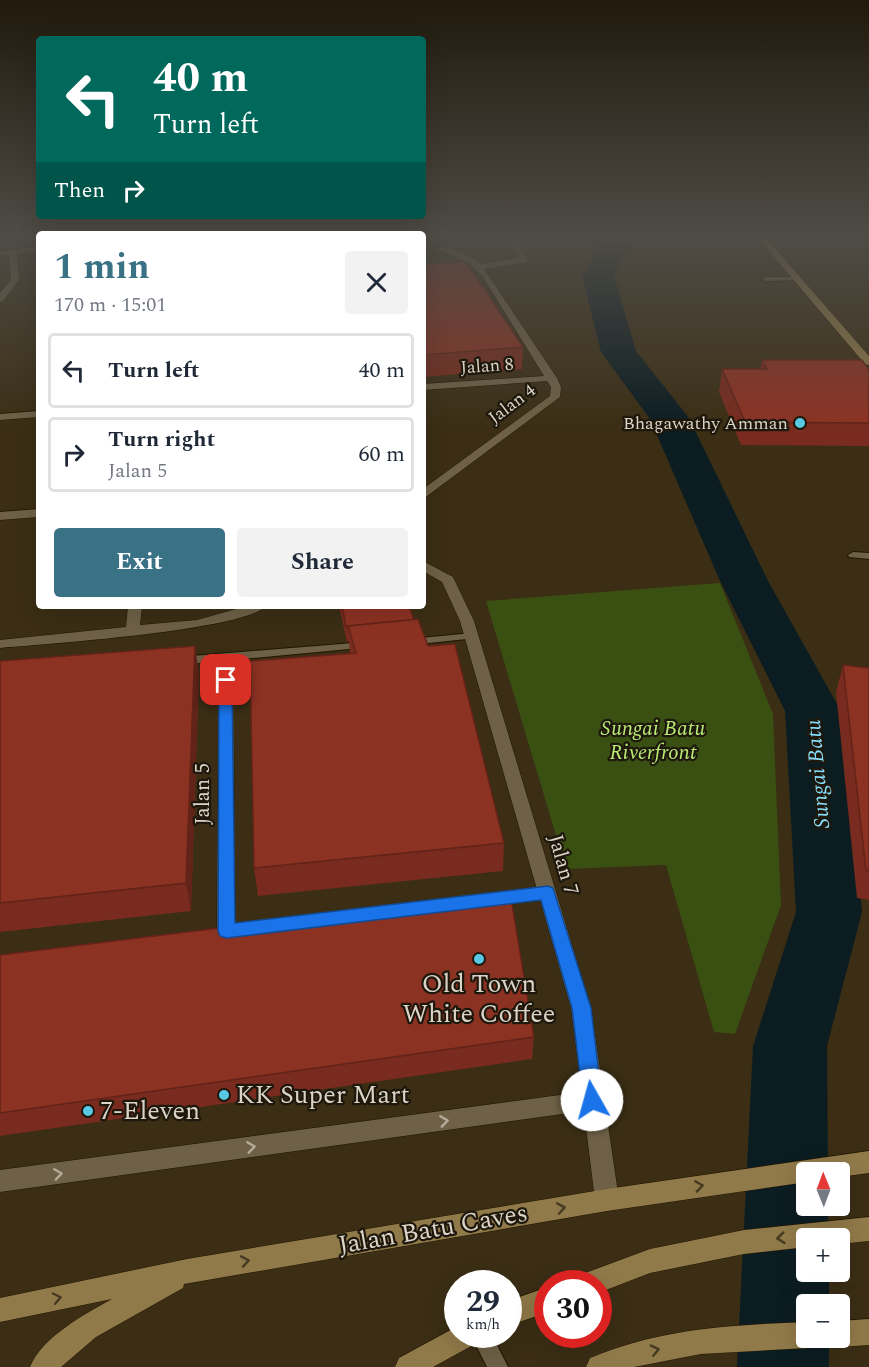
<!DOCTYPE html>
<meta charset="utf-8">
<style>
:root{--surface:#fff;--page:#f2f2f3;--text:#1f2937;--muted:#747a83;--line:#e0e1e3;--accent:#397185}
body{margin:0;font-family:Spectral,serif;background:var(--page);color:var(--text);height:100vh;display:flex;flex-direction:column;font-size:22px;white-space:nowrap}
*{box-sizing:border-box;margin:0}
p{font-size:20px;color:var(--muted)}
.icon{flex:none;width:33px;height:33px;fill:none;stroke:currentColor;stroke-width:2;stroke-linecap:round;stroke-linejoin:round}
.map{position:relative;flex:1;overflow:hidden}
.panel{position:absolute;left:36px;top:231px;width:390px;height:378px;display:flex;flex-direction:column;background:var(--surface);border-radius:6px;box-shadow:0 6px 24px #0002}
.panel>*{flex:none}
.banner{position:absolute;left:36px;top:36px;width:390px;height:183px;border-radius:6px;box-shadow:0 6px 24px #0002;background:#00695c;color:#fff;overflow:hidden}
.needle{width:39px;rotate:359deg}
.fabs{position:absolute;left:796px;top:1162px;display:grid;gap:12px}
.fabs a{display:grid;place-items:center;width:54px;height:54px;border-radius:6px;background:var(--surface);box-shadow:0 6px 24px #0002;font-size:30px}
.speed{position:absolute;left:444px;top:1270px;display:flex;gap:12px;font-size:30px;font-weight:700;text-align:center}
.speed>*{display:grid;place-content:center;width:78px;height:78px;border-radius:50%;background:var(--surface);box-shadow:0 6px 24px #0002;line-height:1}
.speed small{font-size:15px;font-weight:400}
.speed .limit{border:9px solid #d22;background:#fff;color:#111}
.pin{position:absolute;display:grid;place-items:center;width:51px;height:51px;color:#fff;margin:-26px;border-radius:12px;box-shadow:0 3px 9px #0006}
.me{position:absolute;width:66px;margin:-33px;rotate:353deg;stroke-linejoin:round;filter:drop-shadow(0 0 4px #0008)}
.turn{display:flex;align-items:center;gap:21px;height:126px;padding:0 18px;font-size:27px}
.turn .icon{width:78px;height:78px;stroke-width:2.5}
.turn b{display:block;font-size:42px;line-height:51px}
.then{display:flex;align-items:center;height:57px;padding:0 18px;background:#0003;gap:12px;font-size:22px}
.round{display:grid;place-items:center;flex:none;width:63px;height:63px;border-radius:6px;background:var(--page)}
.head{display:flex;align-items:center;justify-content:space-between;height:102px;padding:0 18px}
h1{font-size:36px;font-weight:700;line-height:45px;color:var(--accent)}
.action{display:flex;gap:12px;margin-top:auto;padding:12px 18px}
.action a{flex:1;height:69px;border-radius:6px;background:var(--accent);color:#fff;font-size:24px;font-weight:700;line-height:69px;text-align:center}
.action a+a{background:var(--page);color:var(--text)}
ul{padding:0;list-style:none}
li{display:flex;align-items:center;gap:18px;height:75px;margin:0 12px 9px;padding:0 6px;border:3px solid var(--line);border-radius:6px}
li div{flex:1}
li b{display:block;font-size:22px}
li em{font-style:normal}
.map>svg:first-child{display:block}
.green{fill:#395012}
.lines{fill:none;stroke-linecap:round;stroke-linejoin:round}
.river{fill:#0c1d22;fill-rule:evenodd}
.lane-casing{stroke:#221600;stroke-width:2}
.street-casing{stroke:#221600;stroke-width:1}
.secondary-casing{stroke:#221600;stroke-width:1}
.lane{fill:#6f6147;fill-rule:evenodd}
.street{fill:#6f6147;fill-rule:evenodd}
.secondary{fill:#917a4a;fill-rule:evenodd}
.wall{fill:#782b1e}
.shaded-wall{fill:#622318}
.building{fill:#8c3223;stroke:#622318;stroke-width:1.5}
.oneway{stroke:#b5ab99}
.oneway2{stroke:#463a22}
.route{fill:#1a73e8;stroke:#114b97;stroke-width:1.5}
.poi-dot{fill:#59c8e4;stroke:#1d170c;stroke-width:2}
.labels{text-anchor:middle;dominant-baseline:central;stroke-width:4.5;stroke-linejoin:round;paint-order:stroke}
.far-street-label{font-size:18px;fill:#dbd3c5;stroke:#1d170c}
.far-poi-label{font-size:18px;fill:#dbd3c5;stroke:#1d170c;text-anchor:end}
.park-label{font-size:21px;font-style:italic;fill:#baeb75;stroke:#1d170c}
.street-label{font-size:21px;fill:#dbd3c5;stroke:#1d170c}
.water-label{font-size:22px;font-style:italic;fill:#85ddfa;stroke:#1d170c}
.near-poi-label{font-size:26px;fill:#dbd3c5;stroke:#1d170c;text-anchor:start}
.near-street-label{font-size:26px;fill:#dbd3c5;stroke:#1d170c}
</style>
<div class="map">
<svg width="869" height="1367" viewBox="0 0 869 1367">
<rect width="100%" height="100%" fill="#3b2e15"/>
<polygon class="green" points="720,583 773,714 781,905 735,1034 714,1032 666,865 566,869 486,601"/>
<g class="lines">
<polygon class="river" points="590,238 622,238 629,246 614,276 636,351 689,418 768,581 841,711 862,912 827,1046 828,1173 807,1173 807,1206 828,1206 828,1239 807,1239 807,1272 829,1272 829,1305 807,1305 807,1338 829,1338 829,1367 737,1367 753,1046 796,912 785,711 720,581 650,419 601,352 582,276 598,248"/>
<defs>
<g id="lane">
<polygon points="685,238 694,238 688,240"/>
<polygon points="797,277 800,279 799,280 765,281 762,279 765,277"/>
<polygon points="853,552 869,553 869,559 849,557 848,555"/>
<polygon points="472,633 478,636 476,638 410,645 404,642 410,639"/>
<polygon points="366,642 372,645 370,647 180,665 174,661 180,657"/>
<polygon points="547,887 552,889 554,893 552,897 547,899 495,905 490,903 488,899 490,895 495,893"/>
<polygon points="471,1335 492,1335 508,1367 487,1367"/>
</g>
<g id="street">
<path d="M 512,238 L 520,238 L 520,247 L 528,260 L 527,262 L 484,269 L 557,378 L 561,387 L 560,397 L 423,499 L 423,489 L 550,396 L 551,387 L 547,381 L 423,390 L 423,384 L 544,376 L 483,277 L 469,263 L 437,249 C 446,244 472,256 480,264 L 519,258 L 512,247 Z"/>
<polygon points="39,247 39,251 17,254 19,280 3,301 0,302 0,293 11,280 9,255 0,255 0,251"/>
<polygon points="39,411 39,417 0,420 0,414"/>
<polygon points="39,509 39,517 0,520 0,512"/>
<polygon points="423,561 453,577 474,621 591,1008 619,1200 615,1208 607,1211 599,1208 595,1200 584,1111 0,1192 0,1170 582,1092 571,1008 460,621 442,582 423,571"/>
<path d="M 128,606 L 142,606 L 140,625 L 197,620 L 247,606 L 266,606 C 243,631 44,644 0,648 L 0,640 L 126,627 Z"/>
<polygon points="226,653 233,657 235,931 233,936 226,938 219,936 217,931 219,657"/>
</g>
<g id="secondary">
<polygon points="758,238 766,238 869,356 869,365 865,364"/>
<path d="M 869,1151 L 869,1173 L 840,1177 L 840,1173 L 807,1173 L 807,1182 L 607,1211 L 184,1284 L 183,1288 L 96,1337 L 61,1367 L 30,1367 C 43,1336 84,1315 112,1299 L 0,1322 L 0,1298 L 187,1259 L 607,1189 Z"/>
<polygon points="869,1217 869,1241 840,1244 840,1239 807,1239 807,1247 744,1254 650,1273 598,1293 598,1284 577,1284 580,1275 650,1249 744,1230"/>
<polygon points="548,1287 548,1312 508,1326 508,1301"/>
<polygon points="869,1319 869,1345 840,1347 831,1343 829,1338 840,1338 840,1321"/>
<path d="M 807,1322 L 807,1338 L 818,1338 L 816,1344 L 807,1348 L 701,1354 L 634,1367 L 586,1367 L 590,1358 C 662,1328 730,1325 807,1322 Z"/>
<polygon points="458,1326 458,1335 479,1335 475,1344 433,1367 395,1367 399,1358"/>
</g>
</defs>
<use href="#lane" class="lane-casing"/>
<use href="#street" class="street-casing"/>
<use href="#secondary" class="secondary-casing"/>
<use href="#lane" class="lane"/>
<use href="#street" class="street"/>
<use href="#secondary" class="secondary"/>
</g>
<g class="wall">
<polygon points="423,264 523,347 522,369 423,377"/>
<polygon points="762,360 869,370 869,447 868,446 741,445 719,392 722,369 760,369"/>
<polygon points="339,606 409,606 414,620 428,646 504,843 503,871 258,896 254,868 350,653 349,641 347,642"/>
<polygon points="0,661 199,673 191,911 0,932"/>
<polygon points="843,665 869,668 869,900 857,898 836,692"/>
<polygon points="0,955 534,1037 532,1059 0,1136"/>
</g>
<polygon class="shaded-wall" points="195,646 199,673 191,911 186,883"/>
<g class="building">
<polygon points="466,262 523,347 423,355 423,264"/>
<polygon points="762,360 862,360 869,370 869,423 745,422 722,369 767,369"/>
<polygon points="342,606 409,606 414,620 348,626 349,627 346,627"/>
<polygon points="418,619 428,646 455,644 504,843 254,868 250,661 356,653 348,626"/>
<polygon points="195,646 186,883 0,903 0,661"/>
<polygon points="843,665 869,668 869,871 866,870"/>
<polygon points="510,892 534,1037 0,1113 0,955"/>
</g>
<defs><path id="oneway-chevron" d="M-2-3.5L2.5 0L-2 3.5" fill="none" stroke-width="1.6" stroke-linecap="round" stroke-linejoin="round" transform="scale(1.5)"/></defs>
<g class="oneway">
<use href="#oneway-chevron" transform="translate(444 1121) rotate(-8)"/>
<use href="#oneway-chevron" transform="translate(251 1147) rotate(-8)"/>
<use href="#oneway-chevron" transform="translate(58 1174) rotate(-8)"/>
</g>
<g class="oneway2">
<use href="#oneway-chevron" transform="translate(699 1186) rotate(-8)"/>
<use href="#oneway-chevron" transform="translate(561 1208) rotate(-10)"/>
<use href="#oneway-chevron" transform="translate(781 1238) rotate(174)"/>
<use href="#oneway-chevron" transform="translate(245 1261) rotate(-10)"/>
<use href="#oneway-chevron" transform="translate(57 1298) rotate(-12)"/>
<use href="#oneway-chevron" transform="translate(655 1350) rotate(-13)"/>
</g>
<linearGradient id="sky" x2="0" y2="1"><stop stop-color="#20190c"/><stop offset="0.55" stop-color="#4f4c46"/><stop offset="1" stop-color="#4f4c46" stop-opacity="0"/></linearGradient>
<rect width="869" height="429" fill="url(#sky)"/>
<polygon class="route" points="226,675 232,680 235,923 548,886 553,888 591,1008 602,1100 599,1107 592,1109 586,1107 583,1100 572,1008 541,900 226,938 220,936 218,931 219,680"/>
<g class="poi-dot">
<circle cx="800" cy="423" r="6"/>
<circle cx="479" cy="959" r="6"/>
<circle cx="224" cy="1095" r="6"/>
<circle cx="88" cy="1111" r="6"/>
</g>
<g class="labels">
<g class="far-street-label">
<text transform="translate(487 366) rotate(-4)">Jalan 8</text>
<text transform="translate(512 404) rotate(-37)">Jalan 4</text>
</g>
<g class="far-poi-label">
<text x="788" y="423">Bhagawathy Amman</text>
</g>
<g class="park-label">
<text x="653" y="729">Sungai Batu<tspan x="653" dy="24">Riverfront</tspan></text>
</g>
<g class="street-label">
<text transform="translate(203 794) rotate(-90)">Jalan 5</text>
<text transform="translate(563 865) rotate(74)">Jalan 7</text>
</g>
<g class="water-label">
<text transform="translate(818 774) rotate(-95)">Sungai Batu</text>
</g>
<g class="near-poi-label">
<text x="479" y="984" text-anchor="middle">Old Town<tspan x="479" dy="30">White Coffee</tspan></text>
<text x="236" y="1095">KK Super Mart</text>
<text x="100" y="1111">7-Eleven</text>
</g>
<g class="near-street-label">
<text transform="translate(433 1229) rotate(-10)">Jalan Batu Caves</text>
</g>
</g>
</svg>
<div class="fabs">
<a><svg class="needle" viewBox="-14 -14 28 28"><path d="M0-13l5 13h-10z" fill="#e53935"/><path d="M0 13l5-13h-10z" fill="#747a83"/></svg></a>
<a>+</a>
<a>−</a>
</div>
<div class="speed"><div>29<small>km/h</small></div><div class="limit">30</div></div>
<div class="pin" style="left:226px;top:680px;background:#d93025"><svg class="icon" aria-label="arrive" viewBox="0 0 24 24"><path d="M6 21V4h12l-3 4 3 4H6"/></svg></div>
<svg class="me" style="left:592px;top:1100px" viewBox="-20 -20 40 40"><circle r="19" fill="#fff"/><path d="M0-13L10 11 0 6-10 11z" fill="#1a73e8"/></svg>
<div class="banner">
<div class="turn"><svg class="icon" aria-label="left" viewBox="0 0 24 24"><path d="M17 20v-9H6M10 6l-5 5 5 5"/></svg><div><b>40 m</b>Turn left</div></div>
<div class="then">Then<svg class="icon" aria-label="right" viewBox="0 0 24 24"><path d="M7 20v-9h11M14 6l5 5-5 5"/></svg></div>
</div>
<section class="panel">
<div class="head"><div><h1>1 min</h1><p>170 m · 15:01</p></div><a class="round"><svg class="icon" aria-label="close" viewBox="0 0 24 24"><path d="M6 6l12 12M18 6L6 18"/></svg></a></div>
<ul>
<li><svg class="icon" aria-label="left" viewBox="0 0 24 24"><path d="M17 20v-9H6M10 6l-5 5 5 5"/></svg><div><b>Turn left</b></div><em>40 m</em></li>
<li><svg class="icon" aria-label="right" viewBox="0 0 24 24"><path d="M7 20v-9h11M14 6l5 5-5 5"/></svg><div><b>Turn right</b><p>Jalan 5</p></div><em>60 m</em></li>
</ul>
<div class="action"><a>Exit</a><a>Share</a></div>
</section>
</div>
